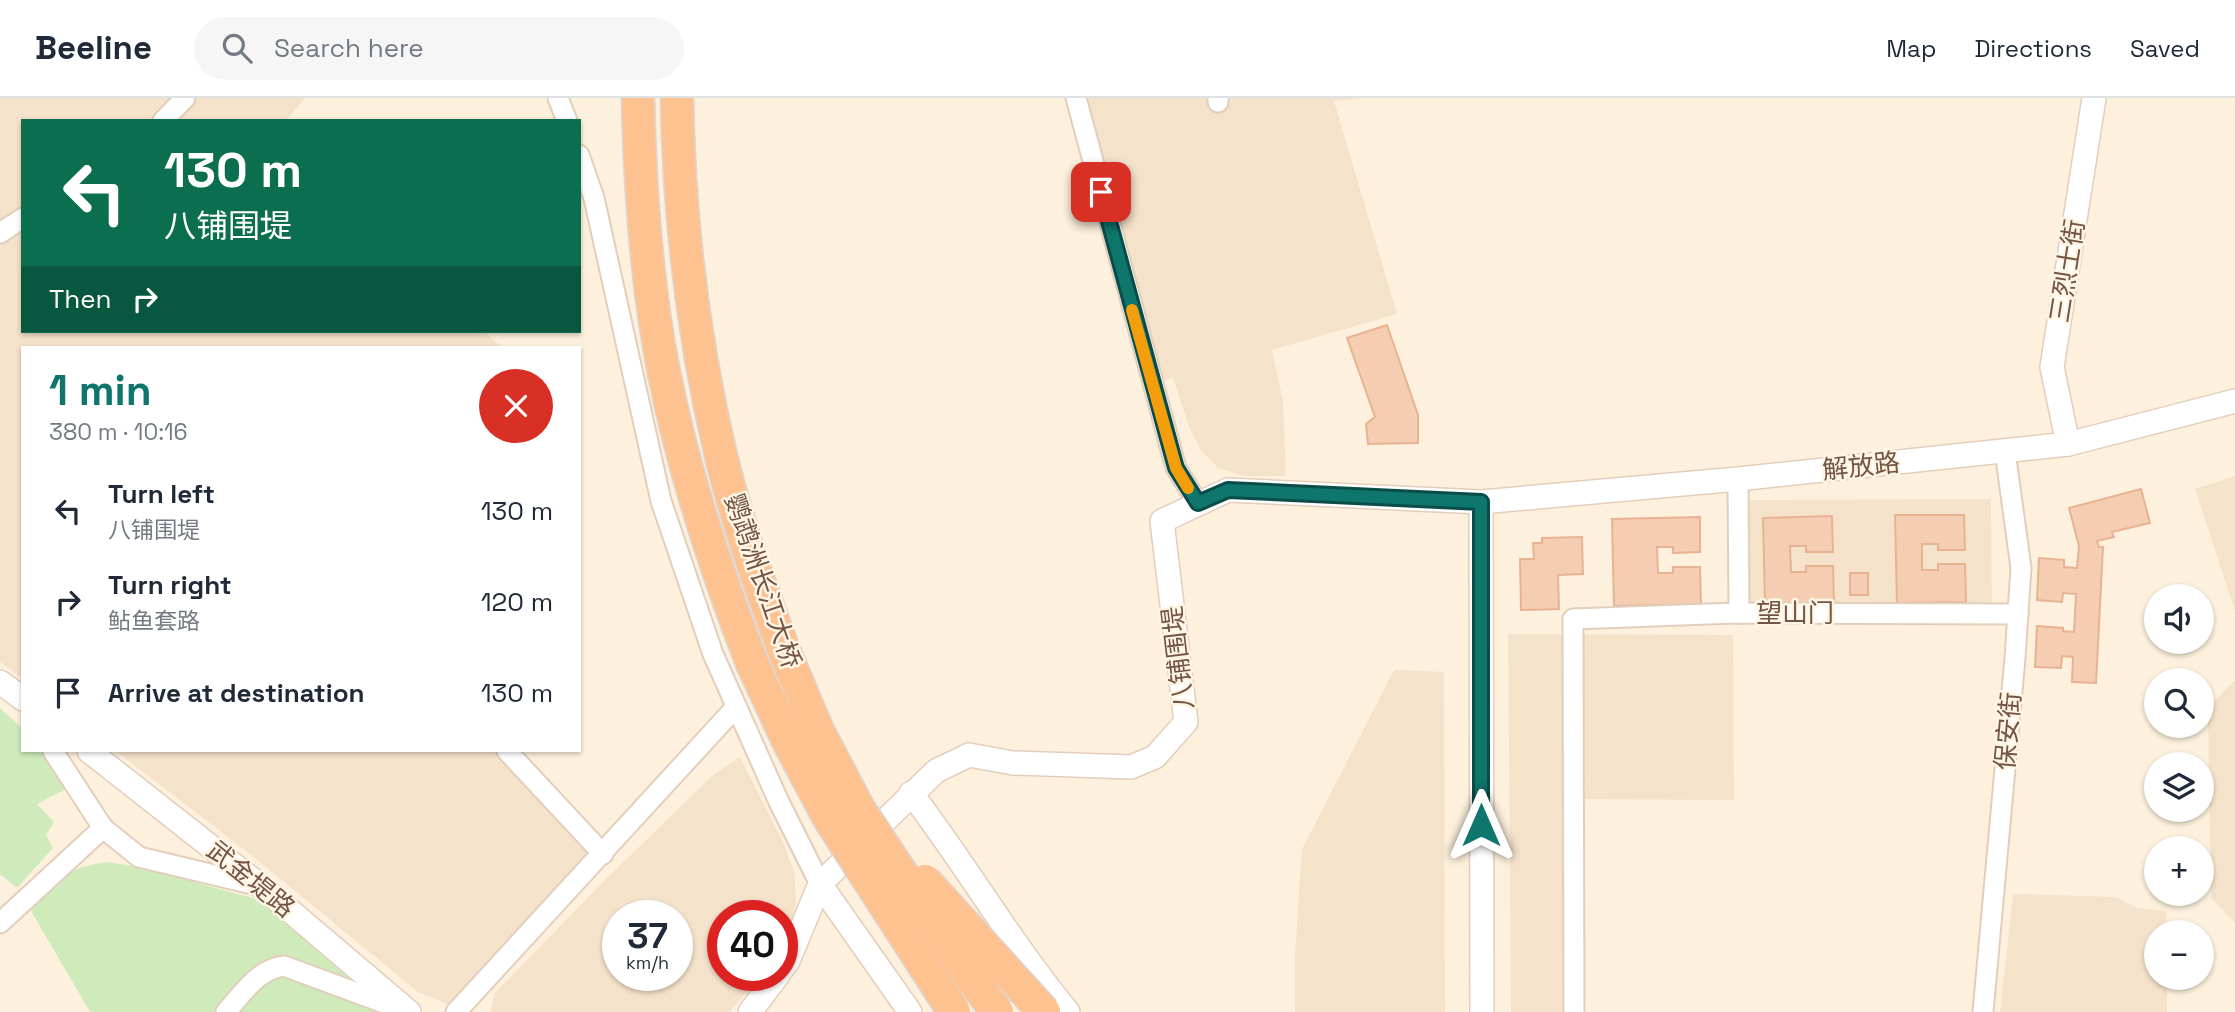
<!DOCTYPE html>
<meta charset="utf-8">
<style>
:root{--surface:#fff;--page:#f6f6f7;--text:#1f2937;--muted:#747a83;--line:#e0e1e3;--accent:#0f766e}
body{margin:0;font-family:"Space Grotesk","Noto Sans SC",sans-serif;background:var(--page);color:var(--text);height:100vh;display:flex;flex-direction:column;font-size:26px;white-space:nowrap}
*{box-sizing:border-box;margin:0}
p{font-size:23px;color:var(--muted)}
.icon{flex:none;width:38px;height:38px;fill:none;stroke:currentColor;stroke-width:2;stroke-linecap:round;stroke-linejoin:round}
.map{position:relative;flex:1;overflow:hidden}
.side{position:absolute;left:21px;top:248px;width:560px;height:406px;display:flex;flex-direction:column;background:var(--surface);border-radius:0px;box-shadow:0 2px 5px #0004}
.side>*{flex:none}
.guide{position:absolute;left:21px;top:21px;width:560px;height:214px;border-radius:0px;box-shadow:0 2px 5px #0004;background:#0b6e4f;color:#fff;overflow:hidden}
.controls{position:absolute;left:2144px;top:486px;display:grid;gap:14px}
.controls a{display:grid;place-items:center;width:70px;height:70px;border-radius:50%;background:var(--surface);box-shadow:0 2px 5px #0004;font-size:35px}
.speed{position:absolute;left:602px;top:802px;display:flex;gap:14px;font-size:35px;font-weight:700;text-align:center}
.speed>*{display:grid;place-content:center;width:91px;height:91px;border-radius:50%;background:var(--surface);box-shadow:0 2px 5px #0004;line-height:1}
.speed small{font-size:18px;font-weight:400}
.speed .limit{border:10px solid #d22;background:#fff;color:#111}
.pin{position:absolute;display:grid;place-items:center;width:60px;height:60px;color:#fff;margin:-30px;border-radius:14px;box-shadow:0 4px 10px #0006}
.me{position:absolute;width:77px;margin:-38px;rotate:0deg;stroke-linejoin:round;filter:drop-shadow(0 0 5px #0008)}
.turn{display:flex;align-items:center;gap:24px;height:147px;padding:0 28px;font-size:32px}
.turn .icon{width:91px;height:91px;stroke-width:2.5}
.turn b{display:block;font-size:49px;line-height:60px}
.then{display:flex;align-items:center;height:66px;padding:0 28px;background:#0003;gap:14px;font-size:26px}
.round{display:grid;place-items:center;flex:none;width:74px;height:74px;border-radius:37px;background:var(--page)}
.summary{display:flex;align-items:center;justify-content:space-between;height:119px;padding:0 28px}
h1{font-size:42px;font-weight:700;line-height:52px;color:var(--accent)}
ul{padding:0;list-style:none}
li{display:flex;align-items:center;gap:21px;height:91px;padding:0 28px}
li div{flex:1}
li b{display:block;font-size:26px}
li em{font-style:normal}
header{display:flex;align-items:center;gap:42px;box-sizing:border-box;height:98px;padding:0 35px;background:var(--surface);border-bottom:2px solid var(--line)}
header strong{font-size:33px}
nav{display:flex;gap:38px;margin-inline-start:auto;font-size:24px}
.search{width:490px;height:63px;background:var(--page);display:flex;align-items:center;gap:18px;box-sizing:border-box;padding:0 24px;border-radius:38px;color:var(--muted);font-size:26px}
.map>svg:first-child{display:block}
.residential{fill:#f5e2cb;fill-rule:evenodd}
.green{fill:#cfebbc}
.building{fill:#f4cdb3;stroke:#e8b393;stroke-width:2}
.lines{fill:none;stroke-linecap:round;stroke-linejoin:round}
.minor-casing{stroke:#e3cebc;stroke-width:23}
.tertiary-casing{stroke:#e3cebc;stroke-width:26}
.trunk-casing{stroke:#ded6d2;stroke-width:35}
.minor{stroke:#fff;stroke-width:19}
.tertiary{stroke:#fff;stroke-width:23}
.trunk{stroke:#fec291;stroke-width:32}
.trunk-bridge-casing{stroke:#ded6d2;stroke-width:35;stroke-linecap:butt}
.trunk-bridge{stroke:#fec291;stroke-width:32}
.route-casing{stroke:#0a4d48;stroke-width:18}
.route{stroke:#0f766e;stroke-width:12}
.slow{stroke:#f59e0b;stroke-width:12}
.labels{text-anchor:middle;dominant-baseline:central;stroke-width:5;stroke-linejoin:round;paint-order:stroke}
.street-label{font-size:26px;fill:#745545;stroke:#fff5e4}
</style>
<header>
<strong>Beeline</strong>
<div class="search"><svg class="icon" aria-label="search" viewBox="0 0 24 24"><circle cx="10" cy="10" r="6"/><path d="M15 15l6 6"/></svg>Search here</div>
<nav><a>Map</a><a>Directions</a><a>Saved</a></nav>
</header>
<div class="map">
<svg width="2235" height="914" viewBox="0 0 2235 914">
<rect width="100%" height="100%" fill="#fdf1dd"/>
<g class="residential">
<polygon points="0,0 305,0 286,23 23,23 23,233 483,233 503,250 23,250 23,581 0,564"/>
<polygon points="1086,0 1361,0 1334,3 1397,216 1272,252 1283,303 1286,378 1243,378 1218,370 1200,351 1190,331 1173,280 1162,283"/>
<polygon points="2235,378 2235,513 2195,391"/>
<polygon points="1991,401 1992,512 1750,510 1750,402"/>
<polygon points="1508,536 1733,537 1734,702 1566,701 1567,914 1511,914"/>
<polygon points="1394,572 1444,574 1445,914 1295,914 1295,856 1302,751"/>
<polygon points="2235,582 2235,825 2211,800 2208,610"/>
<polygon points="116,653 522,653 615,755 462,912 418,894 255,760"/>
<path d="M 740,659 L 783,744 L 795,777 L 796,821 L 782,852 L 782,817 L 723,817 L 723,877 L 762,877 L 729,914 L 490,914 L 495,895 L 601,786 L 713,677 ZM 618,817 L 677,817 L 677,877 L 618,877 Z"/>
<polygon points="2013,796 2116,799 2137,810 2166,813 2167,835 2156,835 2156,880 2167,880 2167,914 2000,914"/>
</g>
<g class="green">
<polygon points="0,610 23,631 23,653 42,653 66,691 37,706 54,724 46,737 53,750 17,790 0,776"/>
<path d="M 107,764 L 139,769 L 256,801 L 397,914 L 90,914 L 31,813 C 60,780 62,771 107,764 Z"/>
</g>
<g class="building">
<polygon points="1387,227 1418,317 1418,345 1368,346 1366,326 1375,319 1347,240"/>
<polygon points="2141,391 2150,425 2112,434 2114,439 2097,443 2099,449 2103,449 2096,585 2072,584 2073,559 2062,558 2061,570 2035,569 2037,528 2063,530 2063,533 2074,534 2076,496 2063,495 2062,504 2037,502 2039,460 2064,462 2064,469 2077,470 2079,448 2069,410"/>
<polygon points="1895,417 1964,417 1965,452 1938,452 1938,446 1922,446 1922,472 1938,472 1938,466 1965,466 1966,504 1897,505"/>
<polygon points="1832,418 1833,454 1806,454 1806,448 1790,448 1791,474 1806,474 1806,468 1833,468 1834,505 1765,507 1763,420"/>
<polygon points="1700,419 1700,454 1673,455 1673,449 1657,449 1658,475 1673,475 1673,469 1700,469 1701,506 1614,508 1612,421"/>
<polygon points="1582,439 1583,476 1558,477 1559,511 1521,512 1520,461 1534,461 1533,445 1542,445 1542,440"/>
<rect x="1850" y="475" width="18" height="22"/>
</g>
<g class="lines">
<defs>
<g id="minor">
<polyline points="558,0 567,23"/>
<polyline points="1076,0 1176,370 1198,405"/>
<polyline points="1218,0 1218,4"/>
<polyline points="163,23 185,0"/>
<polyline points="579,57 594,100 661,403 713,556 779,704 820,786"/>
<polyline points="0,135 23,120"/>
<polyline points="1738,381 1739,515"/>
<polyline points="507,653 603,756"/>
<polyline points="103,730 139,759 260,788"/>
<polyline points="0,825 103,730 53,653"/>
<path d="M 226,914 C 243,895 258,871 284,868 L 403,912"/>
<polyline points="456,914 736,609"/>
<polyline points="1574,914 1573,521 1735,515 2018,516"/>
<polyline points="1983,914 2015,560 2021,470 2005,353"/>
</g>
<g id="tertiary">
<polyline points="2068,346 2052,269 2094,0"/>
<polyline points="1481,404 1482,914"/>
<polyline points="0,584 23,601"/>
<polyline points="89,653 262,789 409,914"/>
<path d="M 911,695 C 966,767 1011,845 1068,914"/>
<polyline points="820,786 910,914"/>
<polyline points="782,871 788,863 820,786 936,673 969,657 1013,665 1131,669 1155,659 1186,624 1162,423 1228,392 1481,404 1738,381 2068,346 2235,303"/>
<polyline points="750,914 778,877"/>
</g>
<g id="trunk">
<path d="M 638,0 C 640,92 646,185 664,275 C 684,375 715,470 752,565"/>
<path d="M 677,0 C 679,121 693,240 721,358 C 737,424 760,487 783,550"/>
</g>
</defs>
<use href="#minor" class="minor-casing"/>
<use href="#tertiary" class="tertiary-casing"/>
<use href="#trunk" class="trunk-casing"/>
<use href="#minor" class="minor"/>
<use href="#tertiary" class="tertiary"/>
<use href="#trunk" class="trunk"/>
<defs>
<g id="trunk-bridge">
<polyline points="783,550 818,633 859,711 969,877 997,914"/>
<polyline points="752,565 789,645 830,722 954,914"/>
<polyline points="925,783 1044,914"/>
</g>
</defs>
<use href="#trunk-bridge" class="trunk-bridge-casing"/>
<use href="#trunk-bridge" class="trunk-bridge"/>
</g>
<g class="lines">
<defs>
<polyline id="route" points="1101,94 1176,370 1198,405 1228,392 1481,404 1481,727"/>
</defs>
<use href="#route" class="route-casing"/>
<use href="#route" class="route"/>
<polyline class="slow" points="1132,212 1176,370 1188,390"/>
</g>
<g class="labels">
<g class="street-label">
<text transform="translate(2067 173) rotate(-81)">三烈士街</text>
<text transform="translate(1861 368) rotate(-6)">解放路</text>
<text transform="translate(763 483) rotate(71)">鹦鹉洲长江大桥</text>
<text x="1795" y="515">望山门</text>
<text transform="translate(1178 560) rotate(-97)">八铺围堤</text>
<text transform="translate(2008 633) rotate(-85)">保安街</text>
<text transform="translate(251 781) rotate(39)">武金堤路</text>
</g>
</g>
</svg>
<div class="controls">
<a><svg class="icon" aria-label="sound" viewBox="0 0 24 24"><path d="M4 9h4l5-4v14l-5-4H4zM17 9q2 3 0 6"/></svg></a>
<a><svg class="icon" aria-label="search" viewBox="0 0 24 24"><circle cx="10" cy="10" r="6"/><path d="M15 15l6 6"/></svg></a>
<a><svg class="icon" aria-label="layers" viewBox="0 0 24 24"><path d="M12 4l9 5-9 5-9-5zM3 14l9 5 9-5"/></svg></a>
<a>+</a>
<a>−</a>
</div>
<div class="speed"><div>37<small>km/h</small></div><div class="limit">40</div></div>
<div class="pin" style="left:1101px;top:94px;background:#d93025"><svg class="icon" aria-label="arrive" viewBox="0 0 24 24"><path d="M6 21V4h12l-3 4 3 4H6"/></svg></div>
<svg class="me" style="left:1481px;top:727px" viewBox="-20 -20 40 40"><path d="M0-17L14 15 0 8-14 15z" fill="#0f766e" stroke="#fff" stroke-width="4"/></svg>
<div class="guide">
<div class="turn"><svg class="icon" aria-label="left" viewBox="0 0 24 24"><path d="M17 20v-9H6M10 6l-5 5 5 5"/></svg><div><b>130 m</b>八铺围堤</div></div>
<div class="then">Then<svg class="icon" aria-label="right" viewBox="0 0 24 24"><path d="M7 20v-9h11M14 6l5 5-5 5"/></svg></div>
</div>
<section class="side">
<div class="summary"><div><h1>1 min</h1><p>380 m · 10:16</p></div><a class="round" style="background:#d93025;color:#fff"><svg class="icon" aria-label="close" viewBox="0 0 24 24"><path d="M6 6l12 12M18 6L6 18"/></svg></a></div>
<ul>
<li><svg class="icon" aria-label="left" viewBox="0 0 24 24"><path d="M17 20v-9H6M10 6l-5 5 5 5"/></svg><div><b>Turn left</b><p>八铺围堤</p></div><em>130 m</em></li>
<li><svg class="icon" aria-label="right" viewBox="0 0 24 24"><path d="M7 20v-9h11M14 6l5 5-5 5"/></svg><div><b>Turn right</b><p>鲇鱼套路</p></div><em>120 m</em></li>
<li><svg class="icon" aria-label="arrive" viewBox="0 0 24 24"><path d="M6 21V4h12l-3 4 3 4H6"/></svg><div><b>Arrive at destination</b></div><em>130 m</em></li>
</ul>
</section>
</div>
